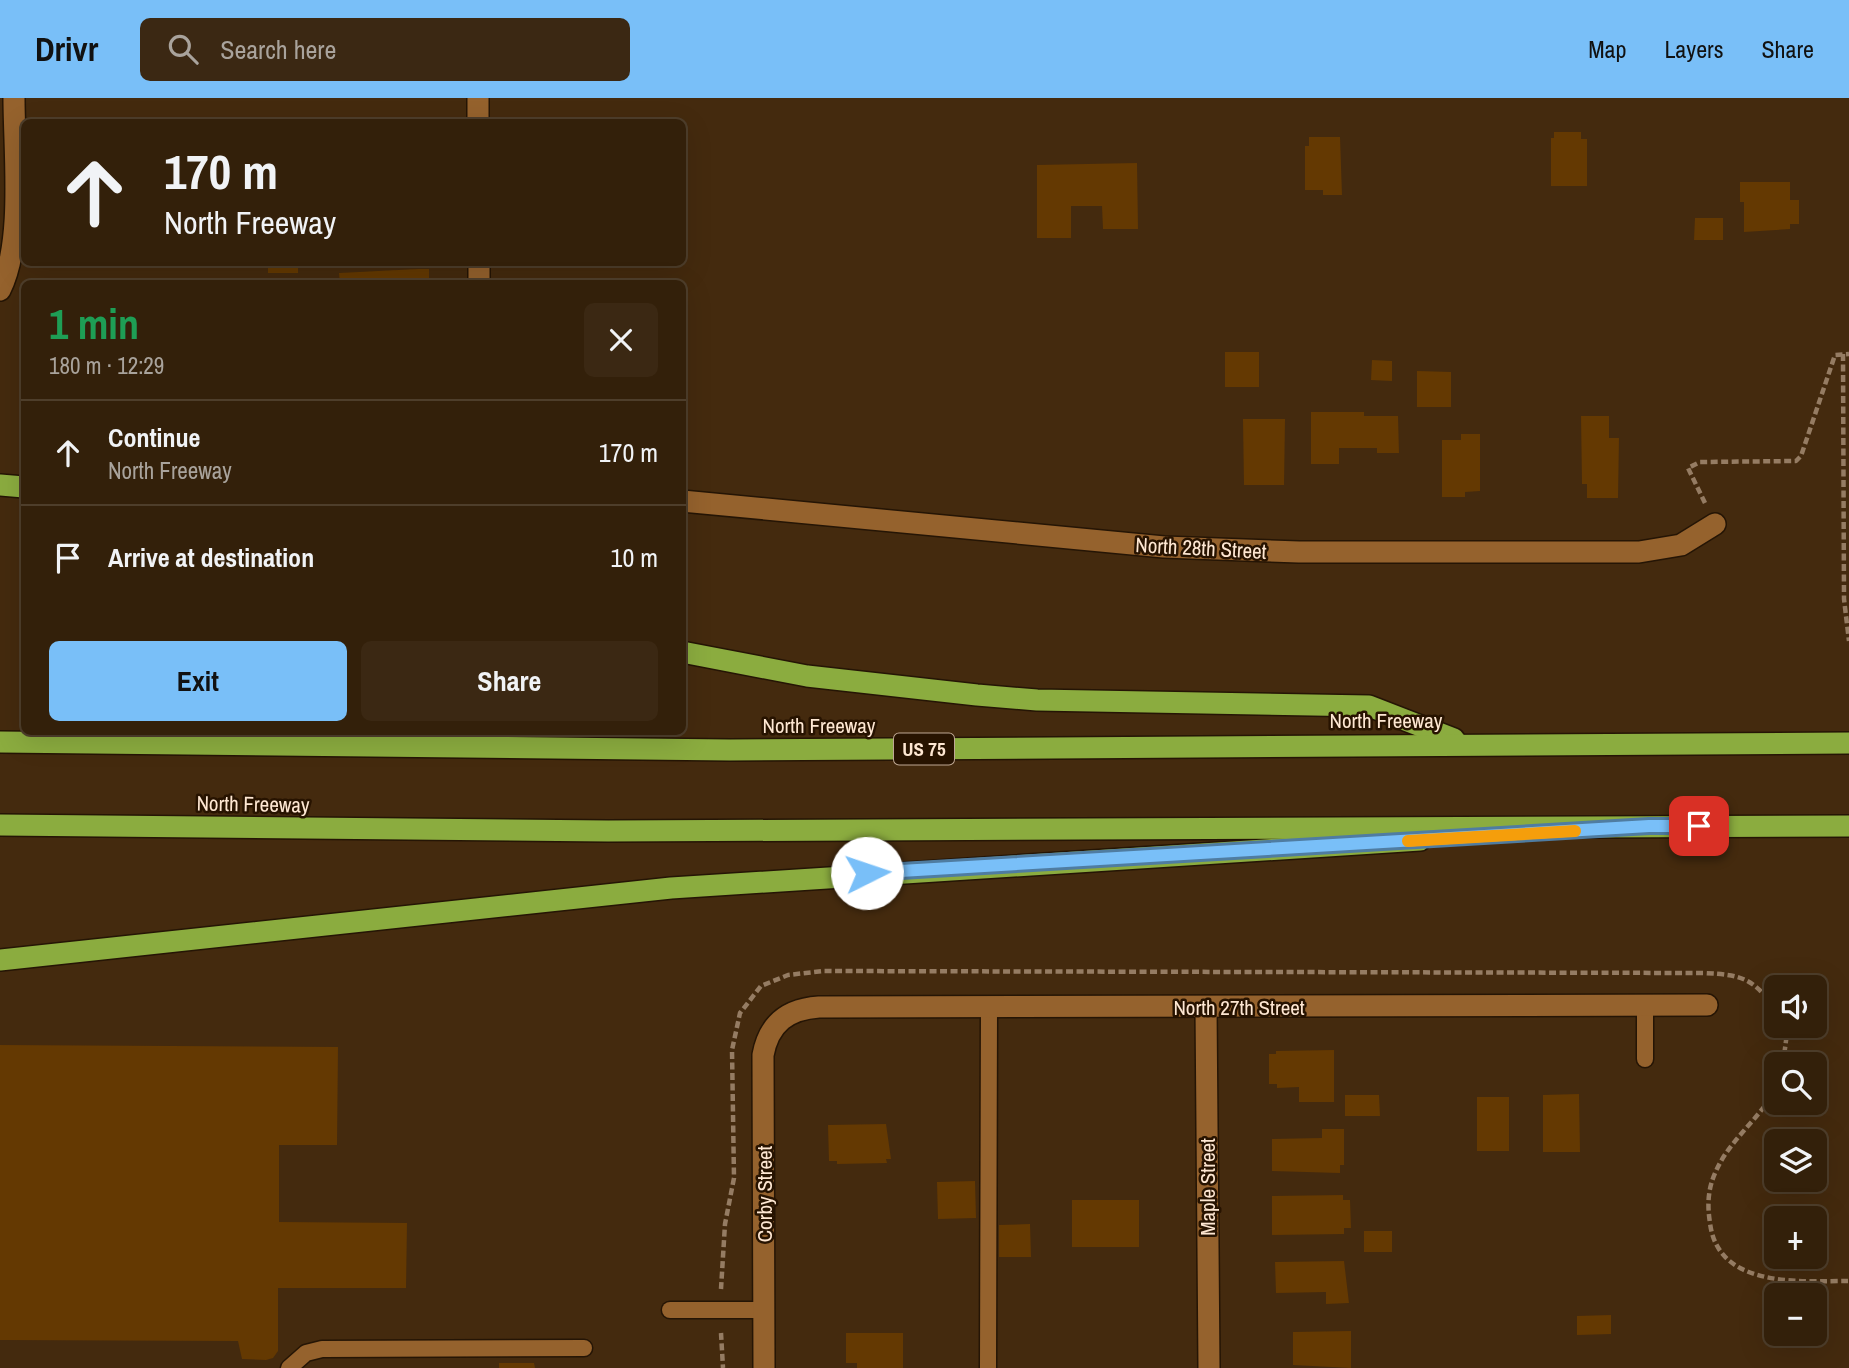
<!DOCTYPE html>
<meta charset="utf-8">
<style>
:root{--surface:#33200a;--page:#3b2813;--text:#f1f3f6;--muted:#a9a39c;--line:#4e3e2b;--accent:#79bff8}
body{margin:0;font-family:"Archivo Narrow",sans-serif;background:var(--page);color:var(--text);height:100vh;display:flex;flex-direction:column;font-size:26px;white-space:nowrap}
*{box-sizing:border-box;margin:0}
p{font-size:23px;color:var(--muted)}
.icon{flex:none;width:38px;height:38px;fill:none;stroke:currentColor;stroke-width:2;stroke-linecap:round;stroke-linejoin:round}
.map{position:relative;flex:1;overflow:hidden}
.details{position:absolute;left:21px;top:182px;width:665px;height:455px;display:flex;flex-direction:column;background:var(--surface);border-radius:10px;box-shadow:0 7px 28px #0002,0 0 0 2px var(--line)}
.details>*{flex:none}
.top-card{position:absolute;left:21px;top:21px;width:665px;height:147px;border-radius:10px;box-shadow:0 7px 28px #0002,0 0 0 2px var(--line);background:#33200a;color:var(--text);overflow:hidden}
.controls{position:absolute;left:1764px;top:877px;display:grid;gap:14px}
.controls a{display:grid;place-items:center;width:63px;height:63px;border-radius:10px;background:var(--surface);box-shadow:0 7px 28px #0002,0 0 0 2px var(--line);font-size:35px}
.pin{position:absolute;display:grid;place-items:center;width:60px;height:60px;color:#fff;margin:-30px;border-radius:14px;box-shadow:0 4px 10px #0006}
.me{position:absolute;width:77px;margin:-38px;rotate:86deg;stroke-linejoin:round;filter:drop-shadow(0 0 5px #0008)}
.turn{display:flex;align-items:center;gap:24px;height:147px;padding:0 28px;font-size:32px}
.turn .icon{width:91px;height:91px;stroke-width:2.5}
.turn b{display:block;font-size:49px;line-height:60px}
.round{display:grid;place-items:center;flex:none;width:74px;height:74px;border-radius:10px;background:var(--page)}
.head{display:flex;align-items:center;justify-content:space-between;height:119px;padding:0 28px}
h1{font-size:42px;font-weight:700;line-height:52px;color:#1e9e55}
.button{display:flex;gap:14px;margin-top:auto;padding:14px 28px}
.button a{flex:1;height:80px;border-radius:10px;background:var(--accent);color:#111;font-size:28px;font-weight:700;line-height:80px;text-align:center}
.button a+a{background:var(--page);color:var(--text)}
ul{padding:0;list-style:none}
li{display:flex;align-items:center;gap:21px;height:105px;padding:0 28px;border-top:2px solid var(--line)}
li div{flex:1}
li b{display:block;font-size:26px}
li em{font-style:normal}
header{display:flex;align-items:center;gap:42px;box-sizing:border-box;height:98px;padding:0 35px;background:var(--accent);color:#111}
header strong{font-size:33px}
nav{display:flex;gap:38px;margin-inline-start:auto;font-size:24px}
.search{width:490px;height:63px;background:var(--page);display:flex;align-items:center;gap:18px;box-sizing:border-box;padding:0 24px;border-radius:10px;color:var(--muted);font-size:26px}
.map>svg:first-child{display:block}
.building{fill:#643902}
.lines{fill:none;stroke-linecap:round;stroke-linejoin:round}
.lane-casing{stroke:#251505;stroke-width:19}
.street-casing{stroke:#251505;stroke-width:24}
.highway-casing{stroke:#251505;stroke-width:24}
.path{stroke:#957c63;stroke-width:4.5;stroke-dasharray:7 3.5;stroke-linecap:butt}
.lane{stroke:#95622d;stroke-width:16}
.street{stroke:#95622d;stroke-width:21}
.highway{stroke:#8bac3f;stroke-width:21}
.route-casing{stroke:#4f7ca1;stroke-width:18}
.route{stroke:#79bff8;stroke-width:12}
.slow{stroke:#f59e0b;stroke-width:12}
.labels{text-anchor:middle;dominant-baseline:central;stroke-width:5;stroke-linejoin:round;paint-order:stroke}
.shield{fill:#271300;stroke:#bea793;stroke-width:2}
.shield-label{font-size:19px;font-weight:bold;fill:#fee7d2}
.street-label{font-size:21px;fill:#fee7d2;stroke:#271300}
</style>
<header>
<strong>Drivr</strong>
<div class="search"><svg class="icon" aria-label="search" viewBox="0 0 24 24"><circle cx="10" cy="10" r="6"/><path d="M15 15l6 6"/></svg>Search here</div>
<nav><a>Map</a><a>Layers</a><a>Share</a></nav>
</header>
<div class="map">
<svg width="1849" height="1270" viewBox="0 0 1849 1270">
<rect width="100%" height="100%" fill="#442a0e"/>
<g class="building">
<polygon points="1554,34 1581,34 1581,41 1587,41 1587,88 1551,88 1551,40 1554,40"/>
<polygon points="1309,39 1340,39 1342,97 1323,97 1323,92 1305,92 1305,48 1309,48"/>
<polygon points="1137,65 1138,131 1103,131 1102,108 1071,108 1071,140 1037,140 1037,67"/>
<polygon points="1740,84 1790,84 1790,102 1799,102 1799,126 1790,126 1790,131 1744,134 1744,104 1740,104"/>
<polygon points="1695,120 1723,120 1723,142 1694,142"/>
<rect x="268" y="164" width="30" height="11"/>
<polygon points="418,171 429,171 429,186 340,186 339,175"/>
<rect x="1225" y="254" width="34" height="35"/>
<polygon points="1372,262 1392,263 1392,283 1371,282"/>
<polygon points="1417,273 1451,274 1451,309 1417,309"/>
<polygon points="1311,314 1364,314 1364,318 1398,318 1399,355 1377,355 1377,350 1339,350 1339,366 1311,366"/>
<polygon points="1581,318 1609,318 1609,340 1619,340 1618,400 1587,400 1587,386 1582,386"/>
<polygon points="1243,321 1285,321 1284,387 1244,387"/>
<polygon points="1461,336 1480,336 1480,393 1465,394 1465,399 1442,399 1442,342 1461,342"/>
<polygon points="0,947 338,949 337,1047 279,1047 279,1124 407,1125 406,1190 278,1190 278,1253 273,1260 266,1262 242,1261 238,1243 0,1242"/>
<polygon points="1334,952 1334,1004 1299,1004 1299,989 1277,990 1277,986 1269,986 1269,956 1276,956 1276,953"/>
<polygon points="1579,996 1580,1054 1543,1054 1543,997"/>
<polygon points="1345,997 1379,997 1380,1018 1345,1018"/>
<rect x="1477" y="999" width="32" height="54"/>
<polygon points="886,1026 891,1061 886,1061 887,1065 837,1066 837,1063 829,1063 828,1027"/>
<polygon points="1322,1031 1344,1031 1344,1067 1340,1067 1340,1075 1272,1073 1272,1041 1322,1040"/>
<polygon points="975,1083 976,1120 938,1121 937,1084"/>
<polygon points="1343,1097 1343,1102 1350,1102 1351,1130 1344,1130 1344,1136 1272,1137 1272,1098"/>
<rect x="1072" y="1102" width="67" height="47"/>
<polygon points="1030,1126 1031,1159 999,1159 999,1127"/>
<rect x="1364" y="1133" width="28" height="21"/>
<polygon points="1344,1163 1349,1205 1326,1206 1326,1194 1276,1195 1275,1164"/>
<polygon points="1611,1217 1611,1236 1577,1237 1577,1218"/>
<polygon points="1351,1233 1351,1270 1293,1267 1293,1234"/>
<polygon points="846,1235 903,1235 903,1270 857,1270 857,1265 846,1265"/>
<polygon points="499,1265 534,1265 535,1270 499,1270"/>
</g>
<g class="lines">
<defs>
<g id="lane">
<polyline points="1645,907 1645,961"/>
<polyline points="670,1212 764,1212"/>
<polyline points="289,1270 306,1255 322,1251 584,1250"/>
<polyline points="988,1270 989,910"/>
</g>
<g id="street">
<polyline points="478,0 478,24"/>
<polyline points="479,164 479,186"/>
<path d="M 0,192 C 24,145 14,54 14,0"/>
<polyline points="682,403 1164,449 1299,454 1639,454 1681,447 1715,426"/>
<polyline points="1206,909 1209,1270"/>
<path d="M 764,1270 L 763,957 C 769,925 788,911 819,909 L 1707,907"/>
</g>
<g id="highway">
<polyline points="0,387 24,389"/>
<polyline points="682,554 807,578 977,597 1037,602 1369,608 1454,641"/>
<polyline points="0,644 730,652 1849,645"/>
<polyline points="0,727 608,733 1849,728"/>
<polyline points="0,862 671,790 1420,742"/>
</g>
</defs>
<use href="#lane" class="lane-casing"/>
<use href="#street" class="street-casing"/>
<use href="#highway" class="highway-casing"/>
<g class="path">
<polyline points="1843,256 1844,501 1849,543"/>
<polyline points="1705,405 1688,370 1700,364 1796,363 1801,358 1835,257 1849,256"/>
<polyline points="1783,966 1787,935 1784,928"/>
<path d="M 1776,990 C 1760,1021 1730,1041 1716,1073 C 1708,1090 1707,1106 1710,1125 C 1718,1191 1801,1183 1849,1183"/>
<path d="M 721,1191 L 725,1126 L 734,1080 L 732,952 L 740,915 L 761,888 L 788,877 L 823,873 L 1704,875 C 1743,877 1752,880 1776,911"/>
<polyline points="721,1235 723,1270"/>
</g>
<use href="#lane" class="lane"/>
<use href="#street" class="street"/>
<use href="#highway" class="highway"/>
</g>
<g class="lines">
<defs>
<polyline id="route" points="867,775 1649,728 1699,728"/>
</defs>
<use href="#route" class="route-casing"/>
<use href="#route" class="route"/>
<polyline class="slow" points="1408,743 1575,733"/>
</g>
<g class="labels">
<rect class="shield" x="894" y="635.5" width="60" height="31" rx="5"/>
<g class="shield-label">
<text x="924" y="651">US 75</text>
</g>
<g class="street-label">
<text transform="translate(1201 450) rotate(3)">North 28th Street</text>
<text x="1386" y="622">North Freeway</text>
<text x="819" y="627">North Freeway</text>
<text transform="translate(253 706) rotate(1)">North Freeway</text>
<text x="1239" y="909">North 27th Street</text>
<text transform="translate(1207 1089) rotate(-90)">Maple Street</text>
<text transform="translate(764 1096) rotate(-90)">Corby Street</text>
</g>
</g>
</svg>
<div class="controls">
<a><svg class="icon" aria-label="sound" viewBox="0 0 24 24"><path d="M4 9h4l5-4v14l-5-4H4zM17 9q2 3 0 6"/></svg></a>
<a><svg class="icon" aria-label="search" viewBox="0 0 24 24"><circle cx="10" cy="10" r="6"/><path d="M15 15l6 6"/></svg></a>
<a><svg class="icon" aria-label="layers" viewBox="0 0 24 24"><path d="M12 4l9 5-9 5-9-5zM3 14l9 5 9-5"/></svg></a>
<a>+</a>
<a>−</a>
</div>
<div class="pin" style="left:1699px;top:728px;background:#d93025"><svg class="icon" aria-label="arrive" viewBox="0 0 24 24"><path d="M6 21V4h12l-3 4 3 4H6"/></svg></div>
<svg class="me" style="left:867px;top:775px" viewBox="-20 -20 40 40"><circle r="19" fill="#fff"/><path d="M0-13L10 11 0 6-10 11z" fill="#79bff8"/></svg>
<div class="top-card">
<div class="turn"><svg class="icon" aria-label="ahead" viewBox="0 0 24 24"><path d="M12 20V5M6 11l6-6 6 6"/></svg><div><b>170 m</b>North Freeway</div></div>
</div>
<section class="details">
<div class="head"><div><h1>1 min</h1><p>180 m · 12:29</p></div><a class="round"><svg class="icon" aria-label="close" viewBox="0 0 24 24"><path d="M6 6l12 12M18 6L6 18"/></svg></a></div>
<ul>
<li><svg class="icon" aria-label="ahead" viewBox="0 0 24 24"><path d="M12 20V5M6 11l6-6 6 6"/></svg><div><b>Continue</b><p>North Freeway</p></div><em>170 m</em></li>
<li><svg class="icon" aria-label="arrive" viewBox="0 0 24 24"><path d="M6 21V4h12l-3 4 3 4H6"/></svg><div><b>Arrive at destination</b></div><em>10 m</em></li>
</ul>
<div class="button"><a>Exit</a><a>Share</a></div>
</section>
</div>
